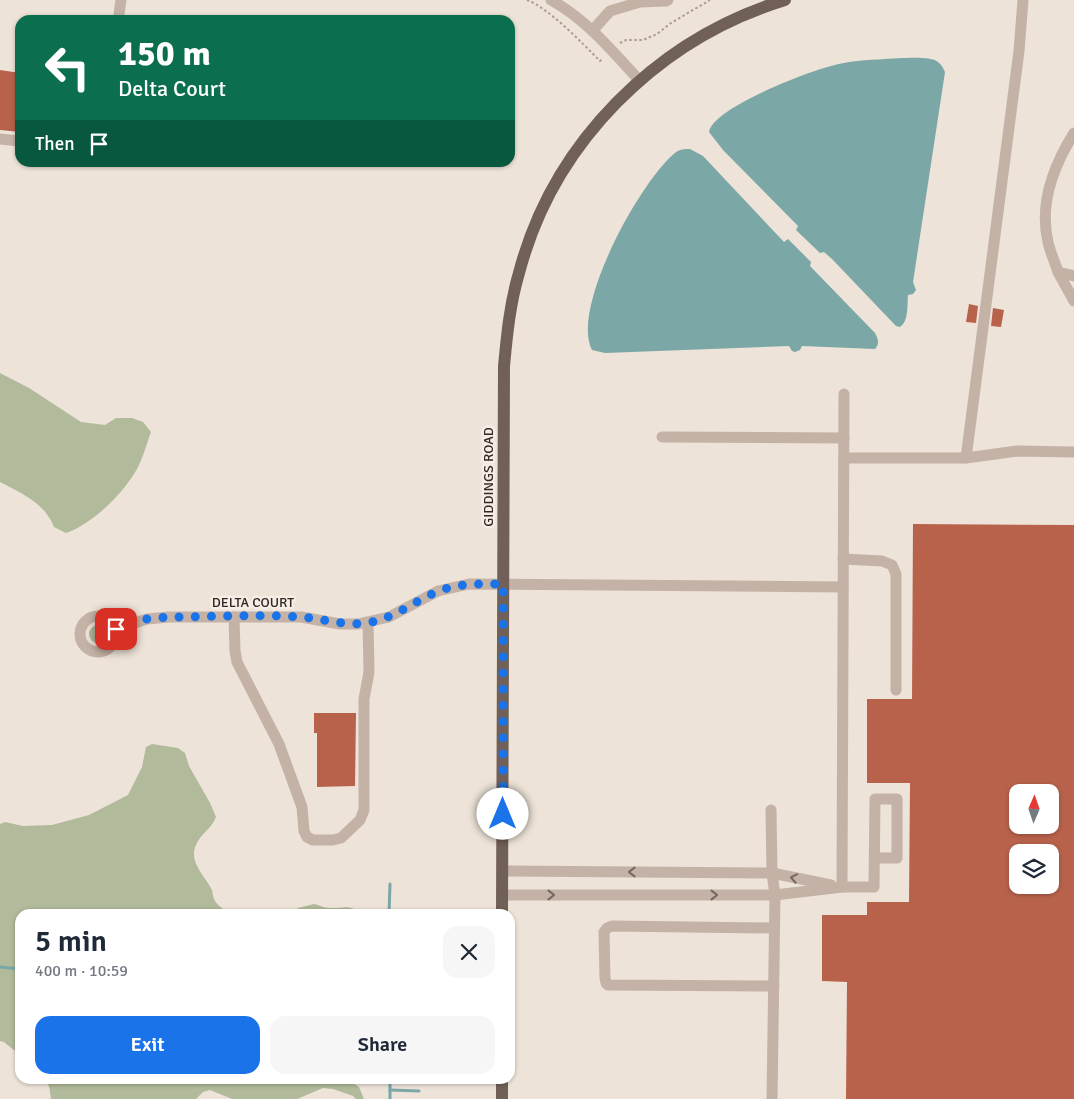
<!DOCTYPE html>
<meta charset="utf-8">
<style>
:root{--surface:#fff;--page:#f6f6f7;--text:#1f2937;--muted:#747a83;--accent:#1a73e8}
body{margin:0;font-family:Signika,sans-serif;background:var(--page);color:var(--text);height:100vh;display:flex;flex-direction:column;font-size:19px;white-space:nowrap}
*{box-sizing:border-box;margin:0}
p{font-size:16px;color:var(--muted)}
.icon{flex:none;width:28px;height:28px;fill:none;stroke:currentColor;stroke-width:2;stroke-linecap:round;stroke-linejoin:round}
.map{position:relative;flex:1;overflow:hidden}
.sheet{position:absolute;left:15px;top:909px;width:500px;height:175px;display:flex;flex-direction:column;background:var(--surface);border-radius:15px;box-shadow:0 1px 4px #0004}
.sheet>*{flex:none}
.hud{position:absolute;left:15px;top:15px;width:500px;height:152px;border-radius:15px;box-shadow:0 1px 4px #0004;background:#0b6e4f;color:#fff;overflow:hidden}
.needle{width:32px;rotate:2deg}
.buttons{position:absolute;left:1009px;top:784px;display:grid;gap:10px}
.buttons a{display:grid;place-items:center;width:50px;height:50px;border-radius:10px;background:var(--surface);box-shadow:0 1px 4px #0004;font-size:25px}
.pin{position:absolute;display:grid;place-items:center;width:42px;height:42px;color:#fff;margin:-21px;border-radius:10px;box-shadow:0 2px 8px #0006}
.me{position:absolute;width:55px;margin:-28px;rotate:0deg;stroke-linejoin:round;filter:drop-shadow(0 0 4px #0008)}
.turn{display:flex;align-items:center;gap:18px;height:105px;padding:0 20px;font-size:22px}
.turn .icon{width:65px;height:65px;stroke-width:2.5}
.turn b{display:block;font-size:35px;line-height:42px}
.then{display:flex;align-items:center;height:48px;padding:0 20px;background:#0003;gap:10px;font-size:19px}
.round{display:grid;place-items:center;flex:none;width:52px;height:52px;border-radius:15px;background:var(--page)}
.summary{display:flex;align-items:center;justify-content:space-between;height:85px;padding:0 20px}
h1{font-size:30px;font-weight:600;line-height:38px}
.primary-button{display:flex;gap:10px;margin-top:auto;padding:10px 20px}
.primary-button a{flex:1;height:58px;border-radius:15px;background:var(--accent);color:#fff;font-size:20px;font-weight:600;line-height:58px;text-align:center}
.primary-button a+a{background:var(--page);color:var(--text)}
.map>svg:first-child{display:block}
.green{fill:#b1ba9a}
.water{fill:#7ba7a7}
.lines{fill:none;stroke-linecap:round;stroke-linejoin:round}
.stream{stroke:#7ba7a7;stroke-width:3}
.building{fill:#b8624c;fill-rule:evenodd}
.path{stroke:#af9c91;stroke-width:2;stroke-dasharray:2.5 2.5;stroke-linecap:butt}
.minor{stroke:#c4b2a6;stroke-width:11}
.major{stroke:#716058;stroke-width:12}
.oneway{stroke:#736760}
.route{stroke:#1a73e8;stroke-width:9;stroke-dasharray:0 16.2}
.labels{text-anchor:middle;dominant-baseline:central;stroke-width:5;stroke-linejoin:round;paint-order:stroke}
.street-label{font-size:14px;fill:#312926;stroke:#f6ede4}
</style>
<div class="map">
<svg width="1074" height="1099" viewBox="0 0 1074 1099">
<rect width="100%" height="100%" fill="#ede3d8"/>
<g class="green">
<path d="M 0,373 L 29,388 L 81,422 L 105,425 L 116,418 L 132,418 L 143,422 L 151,432 C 147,442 144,455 139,465 C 127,490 93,524 66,533 L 54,527 C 45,503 21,493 0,482 Z"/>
<circle cx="98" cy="634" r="9"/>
<path d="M 152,744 L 178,748 L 185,753 L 189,766 L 210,803 L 216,817 C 210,831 201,833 196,845 C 188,862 205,876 212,890 C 213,894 213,898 215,901 C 218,906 225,910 230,914 L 20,914 L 20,1055 L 4,1042 L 0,1041 L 0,824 L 5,822 L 23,826 L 52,825 L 89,815 L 128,795 L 142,767 L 146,747 Z"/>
<path d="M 314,904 C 319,905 324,908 330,908 C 341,909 351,903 360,914 L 294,914 L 298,908 Z"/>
<polygon points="43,1079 347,1079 359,1087 364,1099 356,1099 353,1096 333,1089 323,1088 297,1099 232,1099 210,1090 203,1092 196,1099 51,1099 49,1086"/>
</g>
<g class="water">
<path d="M 885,59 C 896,59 929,55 938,62 C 942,65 943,68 945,72 L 913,282 L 916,290 L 913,294 L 908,295 C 907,305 909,321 900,327 L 896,326 L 832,259 L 824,252 L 820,253 L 796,230 L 798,226 L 723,150 L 709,132 C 713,108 807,72 831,66 C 848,61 867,60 885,59 Z"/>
<path d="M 690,149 L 703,156 L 784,242 L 788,239 L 811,262 L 810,266 L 875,333 C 878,339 880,343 875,349 L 802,346 L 800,350 L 795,352 L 792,351 L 789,346 L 605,353 L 592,350 C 570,308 641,180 675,153 C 679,149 685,149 690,149 Z"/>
</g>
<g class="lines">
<g class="stream">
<polyline points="389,914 390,884"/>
<polyline points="0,967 20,969"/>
<polyline points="390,1090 419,1091"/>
<polyline points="390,1099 390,1079"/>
</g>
</g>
<g class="building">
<polygon points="0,70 20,73 20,132 0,130"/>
<polygon points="969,304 978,306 976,323 966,322"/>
<polygon points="993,308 1004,310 1001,327 991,326"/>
<path d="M 913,524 L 1074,525 L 1074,1099 L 846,1099 L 847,982 L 822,981 L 822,915 L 867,915 L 867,902 L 909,902 L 910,783 L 867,783 L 867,699 L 912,699 ZM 1018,792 L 1050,792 L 1050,825 L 1018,825 ZM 1018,852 L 1050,852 L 1050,885 L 1018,885 Z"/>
<polygon points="314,713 356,713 355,786 317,787 317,733 314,733"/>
</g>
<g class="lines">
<g class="path">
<path d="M 527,0 C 550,9 582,43 600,61 L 603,58"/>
<polyline points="620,43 626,40 643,40 657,34 671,23 710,0"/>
</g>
<g class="minor">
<path d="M 551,0 C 587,20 612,51 639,80"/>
<polyline points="119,14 121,0"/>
<polyline points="593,30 610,11 640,2 666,1 668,0"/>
<path d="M 1074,133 C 1054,165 1039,204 1048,242 C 1050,252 1055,262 1058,272 L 1074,276"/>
<polyline points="0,139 19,141"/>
<polyline points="1058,272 1074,301"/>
<polyline points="662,437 844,438"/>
<polyline points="844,458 966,458 1017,451 1074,452"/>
<polyline points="966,458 1019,51 1023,0"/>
<polyline points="843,559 882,561 892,565 896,574 896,690"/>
<circle cx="98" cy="634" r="18"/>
<polyline points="234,617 235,651 237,662 279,744 302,807 304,831 307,837 313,840 333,840 341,838 360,820 364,810 364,699 369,672 368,623"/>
<polyline points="116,629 147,619 169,617 301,617 340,624 358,624 389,617 438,591 469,584 843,587"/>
<polyline points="771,810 772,873 775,895 772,1099"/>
<polyline points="503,871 772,873 831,885"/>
<polyline points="842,887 844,394"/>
<polyline points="502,895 775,895 842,887 874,887 875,799 897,799 897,858 875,858"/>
<polyline points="774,986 608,985 606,983 605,978 604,932 607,928 612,926 774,928"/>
</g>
<g class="major">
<path d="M 502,914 L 504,366 C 507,334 510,303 519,273 C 553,143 657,39 785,0"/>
<polyline points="502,1099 502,1079"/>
</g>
</g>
<defs><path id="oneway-chevron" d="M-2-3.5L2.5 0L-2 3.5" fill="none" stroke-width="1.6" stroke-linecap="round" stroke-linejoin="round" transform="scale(1.25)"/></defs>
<g class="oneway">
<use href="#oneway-chevron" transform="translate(632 872) rotate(-180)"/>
<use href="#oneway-chevron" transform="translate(794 878) rotate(-169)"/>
<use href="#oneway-chevron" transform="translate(551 895)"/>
<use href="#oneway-chevron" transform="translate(714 895)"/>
</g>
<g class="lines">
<path class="route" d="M 116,629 L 147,619 L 169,617 C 213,617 258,614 302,617 C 324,619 344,626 366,623 C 394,619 414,601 439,591 C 459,583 481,584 503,584 L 503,814"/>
</g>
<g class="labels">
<g class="street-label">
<text transform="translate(488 477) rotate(-90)">GIDDINGS ROAD</text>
<text x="253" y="602">DELTA COURT</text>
</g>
</g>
</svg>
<div class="buttons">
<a><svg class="needle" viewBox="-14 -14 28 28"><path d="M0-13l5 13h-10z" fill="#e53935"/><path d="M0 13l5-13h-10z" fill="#747a83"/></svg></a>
<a><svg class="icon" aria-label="layers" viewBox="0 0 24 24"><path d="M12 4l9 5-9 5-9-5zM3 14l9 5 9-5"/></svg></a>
</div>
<div class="pin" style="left:116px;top:629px;background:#d93025"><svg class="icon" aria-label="arrive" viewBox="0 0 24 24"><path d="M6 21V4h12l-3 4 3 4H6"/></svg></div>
<svg class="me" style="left:503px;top:814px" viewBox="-20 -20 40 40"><circle r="19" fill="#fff"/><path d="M0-13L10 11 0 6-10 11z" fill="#1a73e8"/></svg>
<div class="hud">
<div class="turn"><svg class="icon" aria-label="left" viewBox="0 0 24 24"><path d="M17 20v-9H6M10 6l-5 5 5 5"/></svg><div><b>150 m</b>Delta Court</div></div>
<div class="then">Then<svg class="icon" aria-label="arrive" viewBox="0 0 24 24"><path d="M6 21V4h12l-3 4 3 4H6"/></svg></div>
</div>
<section class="sheet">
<div class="summary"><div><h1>5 min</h1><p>400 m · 10:59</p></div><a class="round"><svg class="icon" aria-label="close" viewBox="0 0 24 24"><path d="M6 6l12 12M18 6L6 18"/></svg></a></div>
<div class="primary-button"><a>Exit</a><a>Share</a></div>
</section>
</div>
